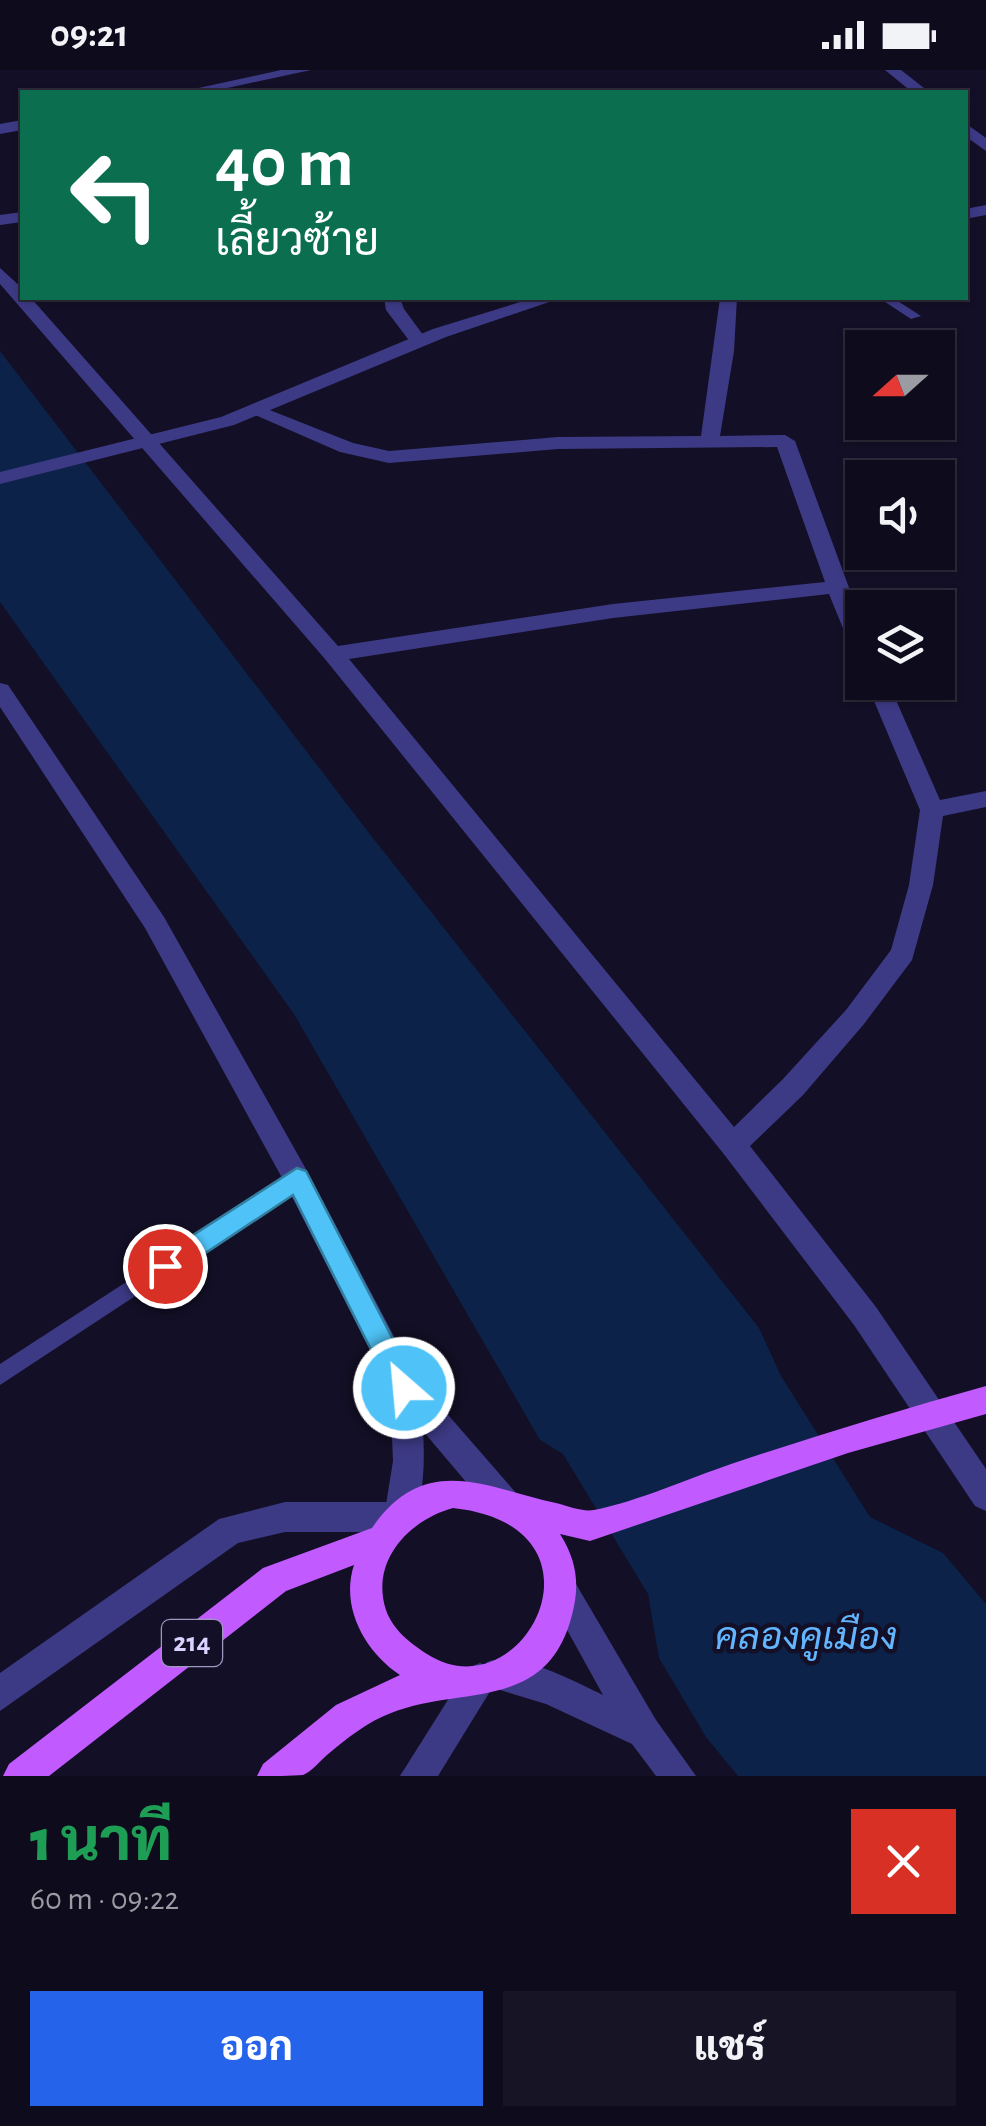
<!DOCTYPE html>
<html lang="th">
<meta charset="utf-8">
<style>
:root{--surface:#0e0b1c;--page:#171425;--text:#f1f3f6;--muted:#9b9ba3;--line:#2e2b3b;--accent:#2563eb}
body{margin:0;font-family:"Alegreya Sans",Sarabun,sans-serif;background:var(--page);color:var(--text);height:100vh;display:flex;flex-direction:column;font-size:38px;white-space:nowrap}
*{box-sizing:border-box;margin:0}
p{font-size:32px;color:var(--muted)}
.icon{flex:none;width:55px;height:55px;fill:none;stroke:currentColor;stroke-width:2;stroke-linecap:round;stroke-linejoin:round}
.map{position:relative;height:1706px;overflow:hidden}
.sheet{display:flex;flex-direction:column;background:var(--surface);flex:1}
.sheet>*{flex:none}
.guide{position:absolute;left:20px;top:20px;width:948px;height:210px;border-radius:0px;box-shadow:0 2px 8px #0004,0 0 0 2px var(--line);background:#0b6e4f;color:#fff;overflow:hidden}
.needle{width:65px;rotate:249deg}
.fabs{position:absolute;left:845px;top:260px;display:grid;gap:20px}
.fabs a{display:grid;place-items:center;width:110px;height:110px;border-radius:0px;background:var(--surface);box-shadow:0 2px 8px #0004,0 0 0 2px var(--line);font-size:50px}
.pin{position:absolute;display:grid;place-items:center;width:85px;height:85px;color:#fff;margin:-42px;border:5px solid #fff;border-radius:50%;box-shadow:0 2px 10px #0007}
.me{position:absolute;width:110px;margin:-55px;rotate:333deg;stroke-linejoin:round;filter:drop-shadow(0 0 8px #0008)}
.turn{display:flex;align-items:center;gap:35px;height:210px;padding:0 30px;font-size:45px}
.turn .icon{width:130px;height:130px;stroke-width:2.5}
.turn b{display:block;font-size:70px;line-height:85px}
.round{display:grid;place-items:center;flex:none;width:105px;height:105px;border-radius:0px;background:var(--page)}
.headline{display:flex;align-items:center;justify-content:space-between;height:170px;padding:0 30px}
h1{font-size:60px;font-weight:800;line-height:75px;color:#1e9e55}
.cta{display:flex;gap:20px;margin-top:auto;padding:20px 30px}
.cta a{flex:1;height:115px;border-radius:0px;background:var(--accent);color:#fff;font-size:40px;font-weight:800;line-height:115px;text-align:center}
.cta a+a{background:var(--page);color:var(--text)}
.status{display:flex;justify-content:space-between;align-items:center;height:70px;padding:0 50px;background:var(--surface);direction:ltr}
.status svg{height:28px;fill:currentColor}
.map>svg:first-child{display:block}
.water{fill:#0c2248}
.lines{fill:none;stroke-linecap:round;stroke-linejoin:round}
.service{fill:#3d3a85;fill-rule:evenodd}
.minor{fill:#3d3a85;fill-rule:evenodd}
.tertiary{fill:#3d3a85;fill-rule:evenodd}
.primary{fill:#c25bff;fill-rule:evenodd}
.route{fill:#4fc3f7;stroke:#337fa1;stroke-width:2.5}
.labels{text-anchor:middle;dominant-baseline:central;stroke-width:9;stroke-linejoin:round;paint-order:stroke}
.shield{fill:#130f26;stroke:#9e99be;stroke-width:2.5}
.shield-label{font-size:28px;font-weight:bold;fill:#d9d4ff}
.near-water-label{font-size:38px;font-style:italic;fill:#62b6ff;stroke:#130f26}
</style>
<div class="status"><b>09:21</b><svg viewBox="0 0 49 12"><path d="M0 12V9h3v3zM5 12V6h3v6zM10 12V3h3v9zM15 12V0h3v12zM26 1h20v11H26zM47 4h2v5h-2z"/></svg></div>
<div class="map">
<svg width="986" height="1706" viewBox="0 0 986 1706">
<rect width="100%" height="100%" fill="#130f26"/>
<polygon class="water" points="0,281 369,763 759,1258 781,1306 870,1447 943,1483 986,1534 986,1706 738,1706 706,1667 659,1588 648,1524 563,1384 540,1370 294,944 0,532"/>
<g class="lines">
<g class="service">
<polygon points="879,228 893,228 921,246 911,249"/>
<polygon points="297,1101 304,1103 307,1109 304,1115 0,1315 0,1294"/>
</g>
<g class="minor">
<polygon points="281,0 311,0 209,22 180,22"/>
<polygon points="22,50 22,60 0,64 0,54"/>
<polygon points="22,142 22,152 0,155 0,145"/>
<polygon points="0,198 22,218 22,228 31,228 338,576 613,534 825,512 777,377 558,379 389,393 340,382 246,341 255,335 262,337 353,373 389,381 558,367 701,366 720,228 737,228 734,281 720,366 785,365 795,371 862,553 862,585 851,578 829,524 613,548 349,589 734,1057 783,1009 846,940 891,880 909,815 920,740 866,612 888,612 940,730 986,721 986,737 943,746 933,815 912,890 864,954 803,1025 750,1076 876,1237 986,1399 986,1441 975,1436 854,1255 723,1083 325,589 0,214"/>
<polygon points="384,228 400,228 404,239 426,269 423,273 411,273 386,240"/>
<polygon points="285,1432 400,1432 411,1436 416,1447 411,1458 400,1462 285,1462 238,1473 0,1641 0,1603 219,1449"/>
<polygon points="480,1593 492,1598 497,1610 438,1706 400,1706 468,1598"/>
</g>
<g class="tertiary">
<polygon points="885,0 901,0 929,22 912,22"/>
<polygon points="965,53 986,68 986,81 965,66"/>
<polygon points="986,135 986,145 965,149 965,139"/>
<polygon points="533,228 561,228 446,267 234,355 0,414 0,402 221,347 433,259"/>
<path d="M 0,613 L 8,615 L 164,847 L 307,1101 L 416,1308 L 516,1423 L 521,1434 L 516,1445 L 505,1449 L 494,1445 L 423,1361 C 425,1393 424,1429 411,1458 L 400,1462 L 389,1458 L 384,1447 L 393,1391 L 390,1319 L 287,1117 L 145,858 L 0,637 Z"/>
<path d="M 561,1504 L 573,1509 L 656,1650 L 696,1706 L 656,1706 L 632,1674 L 546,1634 L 487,1616 L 482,1604 L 487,1592 C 517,1580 575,1612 603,1625 L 545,1520 L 549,1509 Z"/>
</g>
<path class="primary" d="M 986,1316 L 986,1344 L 848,1383 L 590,1471 L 560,1464 C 577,1491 580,1515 572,1545 C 547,1643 461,1615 391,1643 C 367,1652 346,1669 327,1685 C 320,1691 311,1702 303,1705 C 292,1706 270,1706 257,1706 L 263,1694 L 336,1635 L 400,1605 C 365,1582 340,1537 354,1495 L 286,1521 L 49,1706 L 3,1706 L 9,1694 L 263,1498 L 372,1458 C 425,1381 486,1418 556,1433 C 568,1436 582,1442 594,1440 C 639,1431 687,1409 731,1394 C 815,1366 900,1340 986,1316 ZM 453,1438 C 621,1456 523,1646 427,1584 C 410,1573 393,1560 386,1540 C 370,1491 409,1450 453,1438 Z"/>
</g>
<polygon class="route" points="297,1098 306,1101 414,1310 418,1318 414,1327 404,1331 395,1327 293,1125 174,1204 165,1208 156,1204 152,1196 156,1189"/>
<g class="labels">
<rect class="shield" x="162" y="1550" width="60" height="46" rx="8"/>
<g class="shield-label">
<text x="192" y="1573">214</text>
</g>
<g class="near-water-label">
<text x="806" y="1568">คลองคูเมือง</text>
</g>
</g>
</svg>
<div class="fabs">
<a><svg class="needle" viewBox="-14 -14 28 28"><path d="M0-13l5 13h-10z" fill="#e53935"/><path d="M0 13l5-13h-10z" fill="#9b9ba3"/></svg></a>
<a><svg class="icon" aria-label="sound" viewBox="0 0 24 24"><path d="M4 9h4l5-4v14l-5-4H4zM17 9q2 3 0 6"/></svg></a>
<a><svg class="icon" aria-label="layers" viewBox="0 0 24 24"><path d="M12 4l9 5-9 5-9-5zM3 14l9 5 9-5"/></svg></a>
</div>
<div class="pin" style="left:165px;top:1196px;background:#d93025"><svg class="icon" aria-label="arrive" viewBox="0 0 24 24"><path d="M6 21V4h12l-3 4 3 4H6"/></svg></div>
<svg class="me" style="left:404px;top:1318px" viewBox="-20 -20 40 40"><circle r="17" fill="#4fc3f7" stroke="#fff" stroke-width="3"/><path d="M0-11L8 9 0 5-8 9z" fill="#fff"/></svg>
<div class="guide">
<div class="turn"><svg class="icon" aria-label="left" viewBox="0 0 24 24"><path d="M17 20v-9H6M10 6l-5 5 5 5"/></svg><div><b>40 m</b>เลี้ยวซ้าย</div></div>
</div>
</div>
<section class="sheet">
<div class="headline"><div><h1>1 นาที</h1><p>60 m · 09:22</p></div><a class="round" style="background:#d93025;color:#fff"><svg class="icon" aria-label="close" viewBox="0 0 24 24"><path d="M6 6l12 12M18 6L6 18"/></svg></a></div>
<div class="cta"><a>ออก</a><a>แชร์</a></div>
</section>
